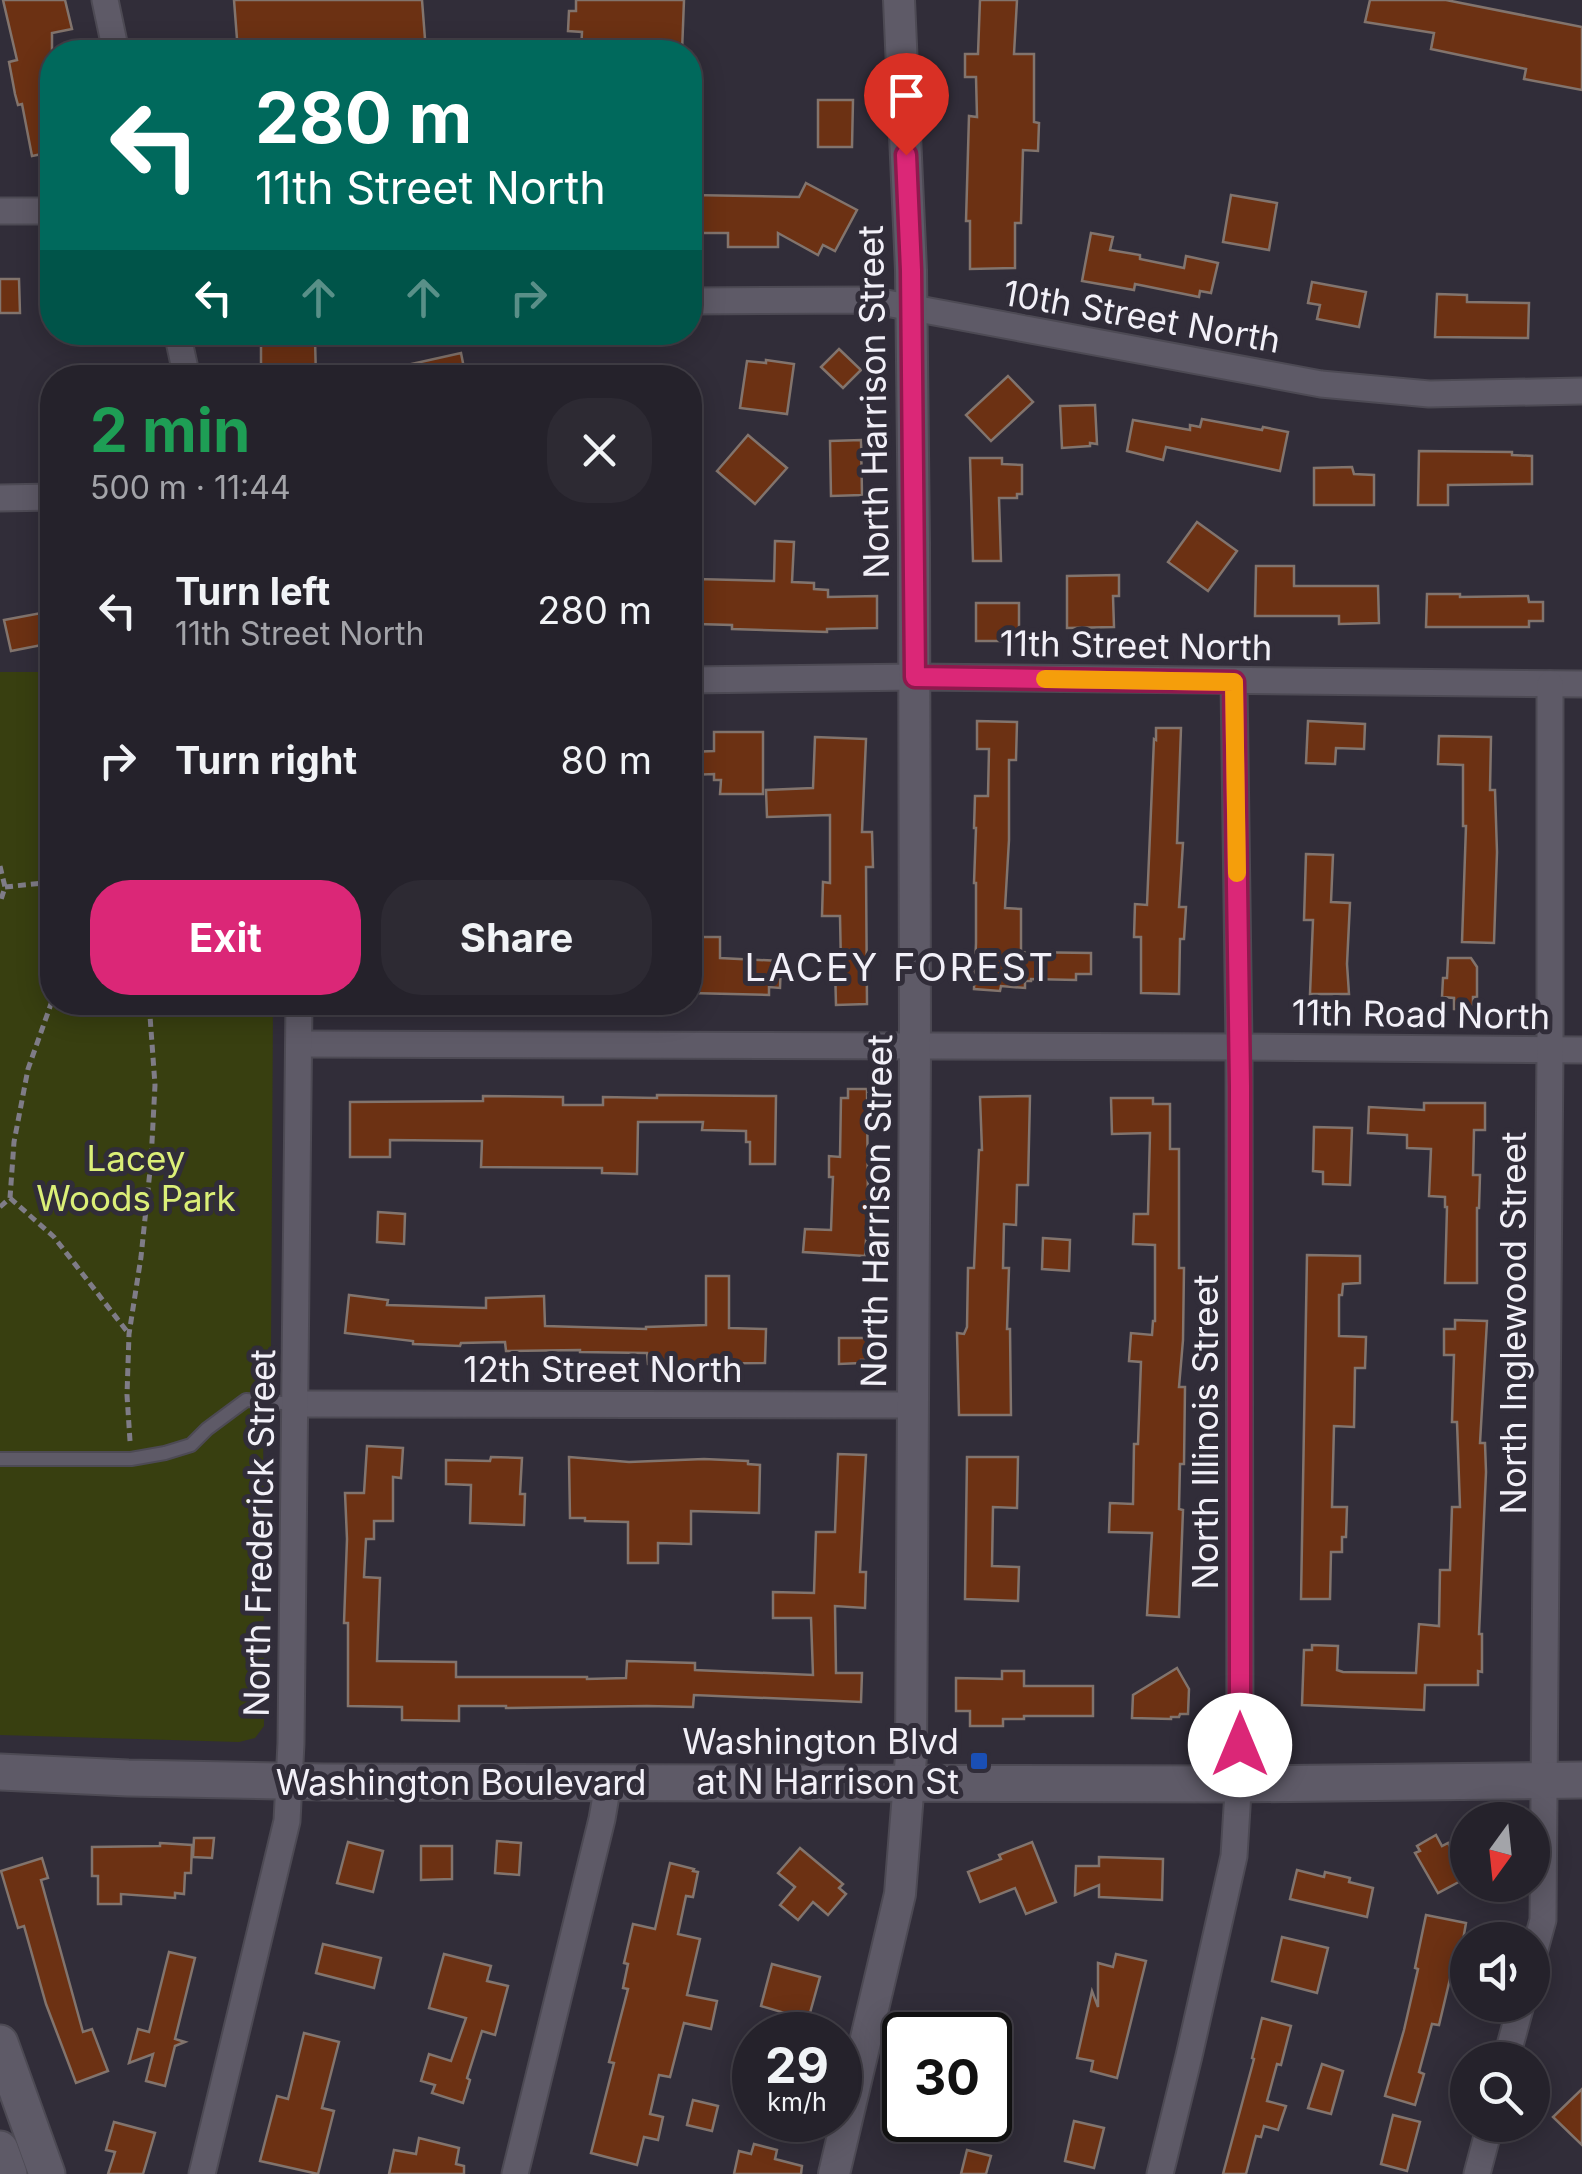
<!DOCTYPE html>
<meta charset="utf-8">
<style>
:root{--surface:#25222b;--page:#2d2a33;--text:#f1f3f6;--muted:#a3a4a9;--line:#423f47;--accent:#db2777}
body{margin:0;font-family:Inter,sans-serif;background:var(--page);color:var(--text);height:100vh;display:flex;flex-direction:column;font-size:38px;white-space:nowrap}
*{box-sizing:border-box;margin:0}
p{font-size:32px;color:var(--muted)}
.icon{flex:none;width:55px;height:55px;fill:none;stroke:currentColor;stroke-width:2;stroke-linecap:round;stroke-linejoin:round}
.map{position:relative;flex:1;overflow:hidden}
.side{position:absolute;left:40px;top:365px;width:662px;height:650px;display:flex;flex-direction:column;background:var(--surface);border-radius:40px;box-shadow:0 5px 25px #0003,0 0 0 2px var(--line)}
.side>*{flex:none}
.banner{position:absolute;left:40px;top:40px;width:662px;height:305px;border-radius:40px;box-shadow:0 5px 25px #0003,0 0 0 2px var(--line);background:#00695c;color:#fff;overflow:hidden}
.needle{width:65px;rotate:195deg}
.buttons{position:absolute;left:1450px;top:1802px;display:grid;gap:20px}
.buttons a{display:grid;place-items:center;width:100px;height:100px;border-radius:50%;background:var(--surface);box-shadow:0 5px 25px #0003,0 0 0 2px var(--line);font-size:50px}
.speed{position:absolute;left:732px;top:2012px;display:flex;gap:20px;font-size:50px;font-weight:700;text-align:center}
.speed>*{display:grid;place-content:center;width:130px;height:130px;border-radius:50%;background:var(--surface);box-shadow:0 5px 25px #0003,0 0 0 2px var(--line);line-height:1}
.speed small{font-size:25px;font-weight:400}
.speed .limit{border:5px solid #111;border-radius:15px;background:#fff;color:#111}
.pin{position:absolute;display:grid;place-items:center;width:85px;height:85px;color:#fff;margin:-102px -42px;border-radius:50% 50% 50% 0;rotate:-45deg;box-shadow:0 0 10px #0007}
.pin .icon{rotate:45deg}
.me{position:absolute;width:110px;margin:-55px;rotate:0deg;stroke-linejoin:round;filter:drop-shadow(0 0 8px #0008)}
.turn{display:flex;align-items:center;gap:35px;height:210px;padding:0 50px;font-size:45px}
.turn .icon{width:130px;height:130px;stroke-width:2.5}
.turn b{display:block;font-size:70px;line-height:85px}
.lanes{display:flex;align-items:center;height:95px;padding:0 50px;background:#0003;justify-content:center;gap:50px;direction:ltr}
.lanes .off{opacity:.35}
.round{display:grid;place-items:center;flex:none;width:105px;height:105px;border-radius:40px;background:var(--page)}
.headline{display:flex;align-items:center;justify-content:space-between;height:170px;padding:0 50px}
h1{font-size:60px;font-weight:700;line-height:75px;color:#1e9e55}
.action{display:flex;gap:20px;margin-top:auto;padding:20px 50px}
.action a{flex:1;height:115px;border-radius:40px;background:var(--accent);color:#fff;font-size:40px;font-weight:700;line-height:115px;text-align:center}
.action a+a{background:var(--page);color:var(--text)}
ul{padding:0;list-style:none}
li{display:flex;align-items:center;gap:30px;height:150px;padding:0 50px}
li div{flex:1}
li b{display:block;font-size:38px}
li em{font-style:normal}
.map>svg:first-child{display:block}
.green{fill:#383f10}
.building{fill:#6c3113;stroke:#82746d;stroke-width:2.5}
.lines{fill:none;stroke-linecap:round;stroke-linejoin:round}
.service-casing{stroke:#4d4a54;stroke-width:16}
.minor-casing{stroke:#4d4a54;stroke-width:29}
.tertiary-casing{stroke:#4d4a54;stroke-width:34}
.secondary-casing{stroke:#4d4a54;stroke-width:39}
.path{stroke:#7f7c87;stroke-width:5;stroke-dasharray:8 5;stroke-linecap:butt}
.service{stroke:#5e5a67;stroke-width:12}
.minor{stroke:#5e5a67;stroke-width:25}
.tertiary{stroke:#5e5a67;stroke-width:30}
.secondary{stroke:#5e5a67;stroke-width:35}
.route-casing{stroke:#8e194d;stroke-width:25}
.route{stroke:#db2777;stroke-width:18}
.slow{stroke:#f59e0b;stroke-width:18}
.transit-dot{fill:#1a4fb4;stroke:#312d39;stroke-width:4}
.labels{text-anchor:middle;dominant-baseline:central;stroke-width:10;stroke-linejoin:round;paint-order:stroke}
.street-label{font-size:35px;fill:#f2f0f8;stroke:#312d39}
.park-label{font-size:35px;fill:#dbef77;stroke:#312d39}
.poi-label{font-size:35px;fill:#f2f0f8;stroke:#312d39;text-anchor:end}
.neighbourhood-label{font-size:38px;letter-spacing:2.5px;fill:#f2f0f8;stroke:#312d39}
</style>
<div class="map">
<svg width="1582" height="2174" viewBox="0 0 1582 2174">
<rect width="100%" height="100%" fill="#312d39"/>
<polygon class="green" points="0,672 52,672 52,1002 273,1003 271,1354 263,1370 264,1726 255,1738 239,1742 0,1735"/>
<g class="building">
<polygon points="3,0 65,0 72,29 52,33 52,152 32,156 22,104 18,105 15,94 9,62 17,60"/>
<polygon points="234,0 422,0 426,52 238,52"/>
<polygon points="576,0 684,0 682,52 581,52 582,32 568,31 569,11 576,11"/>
<polygon points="980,0 1017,0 1014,54 1034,54 1034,122 1039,123 1038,151 1023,150 1021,223 1015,223 1015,268 970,269 970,221 966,221 969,116 977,117 976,77 965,77 965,54 978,54"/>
<polygon points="1370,0 1446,0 1582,27 1582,90 1524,79 1526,69 1431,49 1434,33 1365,22"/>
<polygon points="818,100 853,100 852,147 818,147"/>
<polygon points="806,183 857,210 835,251 823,245 818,255 778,233 778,247 728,247 728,233 690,233 690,195 799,197"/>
<polygon points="1231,195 1277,203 1269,250 1223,242"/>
<polygon points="1091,233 1113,237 1110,250 1140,255 1140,259 1184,268 1186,256 1218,263 1211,293 1200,291 1199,297 1135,284 1134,290 1082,281"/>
<polygon points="0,279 19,279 20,313 0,313"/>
<polygon points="1312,282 1366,292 1359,327 1317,319 1320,305 1308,303"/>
<polygon points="1437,294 1467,295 1467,302 1529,303 1528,338 1435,337"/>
<polygon points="315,339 316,378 261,378 261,341"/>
<polygon points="839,349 861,370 843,388 821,367"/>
<polygon points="461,353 466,378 390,378 389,369"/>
<polygon points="766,360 794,364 787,414 740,408 747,361 766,363"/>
<polygon points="1008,376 1033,402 991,441 966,415"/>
<polygon points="1095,405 1097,444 1090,443 1090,446 1062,448 1060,406"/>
<polygon points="1202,419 1262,430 1263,427 1288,432 1280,471 1166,447 1163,460 1127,451 1133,420 1190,430 1190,425 1200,427"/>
<polygon points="748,435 787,468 755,504 717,471"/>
<polygon points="861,440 862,495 831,496 830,441"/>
<polygon points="1419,451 1512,452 1512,455 1532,456 1532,484 1448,485 1448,505 1418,505"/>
<polygon points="970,458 1002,458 1002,464 1022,465 1022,494 1017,494 1017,498 999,498 1001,561 973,561"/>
<polygon points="1352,467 1354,474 1374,475 1374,505 1314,505 1314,468"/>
<polygon points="1197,522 1237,551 1208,591 1168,562"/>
<polygon points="775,541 794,542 792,582 814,583 814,589 828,590 828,597 877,596 877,628 827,629 827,632 732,629 732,625 697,624 698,579 774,581"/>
<polygon points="1256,566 1294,566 1294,586 1378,586 1379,623 1339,624 1339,616 1255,616"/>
<polygon points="1119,575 1119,596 1113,596 1114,627 1067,628 1067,576"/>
<polygon points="1427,594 1460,594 1460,597 1528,596 1529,602 1543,602 1543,621 1529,621 1529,627 1426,627"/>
<rect x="976" y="603" width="43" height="38"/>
<polygon points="52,611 52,643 11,651 4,620"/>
<polygon points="977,721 1017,722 1016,760 1009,760 1009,840 1005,908 1021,909 1021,952 1091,953 1091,974 1076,974 1076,980 1031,979 1031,981 1025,981 1025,988 1001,986 1000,991 974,989 976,943 976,883 974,883 976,828 974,828 975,796 988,796 989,749 977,749"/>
<polygon points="1308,721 1365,724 1364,749 1336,748 1335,764 1306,763"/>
<polygon points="1156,728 1181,728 1177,843 1183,843 1179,907 1186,907 1184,939 1180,939 1179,994 1141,993 1141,937 1134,937 1135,904 1147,905 1154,739 1156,740"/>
<polygon points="714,732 763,732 763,794 720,794 721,780 714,780 714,774 690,775 690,752 714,751"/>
<polygon points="1439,736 1491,737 1490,790 1495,790 1497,852 1494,943 1462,942 1466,826 1463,826 1463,765 1438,764"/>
<polygon points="815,737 866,739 862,832 872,832 873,867 866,867 867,1004 836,1005 835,967 841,967 840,916 822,916 823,882 830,883 830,815 767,817 766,790 813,788"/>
<polygon points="1306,854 1333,855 1331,902 1350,903 1347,964 1349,994 1310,994 1313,920 1304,920"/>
<polygon points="690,937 720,937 720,958 781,961 780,988 769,987 769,995 690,993"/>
<polygon points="1448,958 1471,958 1477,967 1477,997 1473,997 1473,1010 1454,1009 1454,998 1442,997 1443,978 1447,978"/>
<polygon points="848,1089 867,1089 868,1210 865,1256 803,1252 805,1229 831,1230 833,1177 829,1177 829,1156 840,1157 841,1098 848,1098"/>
<polygon points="657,1095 776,1096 775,1164 750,1164 750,1142 746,1142 746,1131 702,1130 703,1122 638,1122 637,1174 602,1173 602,1168 481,1167 482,1141 390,1140 390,1157 350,1157 350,1102 483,1101 483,1096 563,1097 563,1105 603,1105 603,1097 657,1098"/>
<polygon points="1030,1096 1028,1185 1017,1185 1016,1225 1004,1224 1003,1268 1009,1268 1007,1329 1010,1329 1011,1415 959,1415 957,1333 964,1334 967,1327 968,1268 974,1268 979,1150 982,1150 980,1097"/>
<polygon points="1111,1098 1153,1098 1153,1104 1170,1104 1170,1149 1179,1149 1179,1268 1184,1268 1183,1340 1179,1387 1185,1387 1184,1464 1180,1464 1179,1509 1183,1510 1179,1617 1147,1615 1152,1533 1109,1532 1110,1503 1133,1504 1134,1444 1138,1444 1141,1362 1129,1361 1131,1333 1152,1335 1153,1321 1155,1321 1155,1245 1133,1244 1134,1214 1148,1214 1150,1133 1112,1134"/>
<polygon points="1424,1103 1485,1103 1485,1130 1474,1130 1473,1175 1480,1175 1479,1208 1477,1208 1477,1283 1445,1283 1447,1207 1445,1207 1445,1197 1429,1196 1431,1149 1407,1148 1407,1135 1368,1133 1369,1107 1424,1110"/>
<polygon points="1314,1127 1352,1128 1350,1185 1323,1184 1323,1172 1313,1171"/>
<polygon points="378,1212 405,1214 404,1244 377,1242"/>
<polygon points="1043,1238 1070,1240 1069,1271 1042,1269"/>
<polygon points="1307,1255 1360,1256 1360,1283 1343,1284 1342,1295 1339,1295 1339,1336 1366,1337 1365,1368 1355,1368 1354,1427 1334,1426 1332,1507 1347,1507 1346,1537 1342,1537 1342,1552 1331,1552 1330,1599 1301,1599"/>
<polygon points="706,1276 729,1276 729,1328 766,1329 765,1363 648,1364 647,1353 580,1352 580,1350 506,1351 505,1342 461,1343 460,1346 413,1344 413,1341 345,1333 349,1295 388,1300 387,1305 486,1308 486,1298 544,1296 545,1326 646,1329 646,1327 706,1325"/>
<polygon points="1455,1320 1487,1321 1480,1443 1485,1443 1486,1472 1479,1634 1482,1634 1482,1672 1478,1671 1478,1685 1425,1685 1424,1710 1302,1705 1304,1650 1312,1650 1312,1645 1338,1646 1337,1670 1343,1672 1416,1673 1419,1624 1439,1626 1440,1570 1450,1570 1452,1507 1460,1507 1457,1422 1452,1422 1454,1355 1444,1355 1444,1329 1455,1329"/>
<polygon points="839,1338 867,1338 867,1360 861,1360 861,1363 839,1364"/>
<polygon points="367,1446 403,1448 401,1478 393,1477 393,1521 374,1521 374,1539 366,1539 364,1577 380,1578 377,1661 456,1662 456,1677 587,1677 587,1679 626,1678 627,1661 695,1663 695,1670 813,1675 811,1618 773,1618 773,1592 814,1593 816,1532 835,1532 838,1454 866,1455 860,1572 866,1572 865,1608 835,1606 836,1673 862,1673 861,1702 694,1695 693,1707 647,1706 506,1708 506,1706 459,1706 459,1721 402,1720 402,1707 348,1706 348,1623 344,1623 347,1539 345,1493 364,1493"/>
<polygon points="491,1457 522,1458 520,1494 525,1494 524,1525 470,1523 471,1485 446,1484 446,1460 490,1461"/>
<polygon points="569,1457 629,1462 704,1459 748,1461 748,1464 760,1465 759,1513 691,1511 691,1544 658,1543 658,1563 628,1563 628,1522 585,1521 585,1518 570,1518"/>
<polygon points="967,1457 1018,1457 1017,1508 993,1507 992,1566 1019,1567 1018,1601 965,1599"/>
<polygon points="1177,1668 1189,1689 1188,1714 1180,1714 1179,1717 1171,1717 1171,1719 1132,1718 1133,1695"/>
<polygon points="1002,1671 1024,1671 1024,1686 1093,1686 1093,1716 1024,1716 1024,1719 1003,1719 1003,1726 970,1726 970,1711 956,1711 956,1678 1002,1679"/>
<polygon points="1436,1835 1442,1846 1448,1843 1454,1854 1458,1852 1468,1869 1468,1877 1438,1893 1415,1853 1420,1851 1417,1846"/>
<polygon points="194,1838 214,1838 212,1858 193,1857"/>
<polygon points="497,1841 521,1843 519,1875 495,1873"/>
<polygon points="348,1842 383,1851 373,1892 337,1883"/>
<polygon points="1032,1842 1056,1902 1026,1914 1015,1888 980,1902 968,1872 1001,1859 999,1855"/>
<polygon points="160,1843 192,1845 191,1873 185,1873 184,1894 175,1893 175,1898 121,1894 121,1904 98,1904 98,1876 92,1876 92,1847 160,1846"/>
<polygon points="421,1846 452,1846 452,1879 421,1880"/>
<polygon points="800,1848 843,1884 839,1888 846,1894 828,1915 813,1902 798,1920 780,1905 795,1887 778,1873"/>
<polygon points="1099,1857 1163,1859 1162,1900 1099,1897 1099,1885 1075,1895 1076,1866 1099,1866"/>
<polygon points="42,1858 48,1878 41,1880 83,2032 92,2029 108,2071 76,2083 46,2004 24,1926 18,1928 1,1871"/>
<polygon points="670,1863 694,1869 693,1871 698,1872 693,1897 686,1896 678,1934 700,1939 687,1995 717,2001 711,2029 684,2023 670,2077 659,2075 650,2114 663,2117 658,2140 644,2137 637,2165 591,2153 614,2063 609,2062 628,1989 623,1988 628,1964 624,1963 633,1924 655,1929"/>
<polygon points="1297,1870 1324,1877 1325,1872 1350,1878 1349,1882 1373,1888 1367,1917 1290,1899"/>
<polygon points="1426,1915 1466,1923 1459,1963 1454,1962 1439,2025 1432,2024 1419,2072 1424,2074 1415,2105 1385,2096 1404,2030 1418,1969 1415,1968"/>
<polygon points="1282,1937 1328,1948 1317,1993 1272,1981"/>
<polygon points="323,1944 381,1958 374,1988 316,1973"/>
<polygon points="169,1952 195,1958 175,2039 185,2042 175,2046 165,2086 146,2081 153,2054 129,2063 138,2029 149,2032"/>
<polygon points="444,1954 491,1966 487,1981 508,1986 495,2035 482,2031 467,2078 470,2080 463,2103 432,2093 435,2085 421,2081 429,2054 451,2061 466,2018 429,2008"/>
<polygon points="1116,1954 1146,1961 1117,2078 1091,2071 1093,2061 1077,2058 1092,1991 1098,2007 1098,1963 1113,1967"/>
<polygon points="772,1964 820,1977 808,2020 761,2006"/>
<polygon points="1262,2018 1291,2026 1281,2065 1277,2064 1267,2101 1286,2106 1278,2130 1264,2126 1261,2137 1256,2136 1246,2174 1223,2174 1254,2059 1252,2058"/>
<polygon points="304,2033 339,2042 322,2108 334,2111 318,2174 260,2161 277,2096 288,2099"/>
<polygon points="1322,2064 1343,2071 1331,2114 1308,2108"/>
<polygon points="1582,2089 1582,2145 1553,2117"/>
<polygon points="693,2100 718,2106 712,2131 687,2125"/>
<polygon points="1393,2115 1420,2122 1407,2171 1381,2164"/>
<polygon points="1074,2121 1104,2128 1094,2168 1065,2161"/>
<polygon points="114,2122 155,2133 143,2174 108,2174 115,2152 106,2150"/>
<polygon points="419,2138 459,2148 456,2164 464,2166 464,2174 389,2174 394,2150 416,2154"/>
<polygon points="754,2144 777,2150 775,2159 802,2166 801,2174 734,2174 739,2151 751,2154"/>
<polygon points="967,2150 991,2156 986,2174 961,2174"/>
</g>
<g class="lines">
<defs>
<polyline id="service" points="0,1459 131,1459 165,1453 191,1445 207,1429 246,1400 295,1404"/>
<g id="minor">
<polyline points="105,0 116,52"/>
<polyline points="0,211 52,211"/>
<polyline points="690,301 870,300 1321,384 1429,394 1582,391"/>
<polyline points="177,332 187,378"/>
<polyline points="0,498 52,497"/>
<polyline points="690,680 915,677 1582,684"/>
<polyline points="299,1044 1239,1047 1582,1050"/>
<polyline points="295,1404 911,1405"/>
<polyline points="1532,1960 1543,1920 1550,1050 1550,684"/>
<polyline points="1506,2060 1521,2005"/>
<polyline points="202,2174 287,1821 291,1743 299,1002"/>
<polyline points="515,2174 602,1819 608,1784"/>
<polyline points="1160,2174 1189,2056 1234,1856 1240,1759 1239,1047 1234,682"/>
<polyline points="1477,2174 1490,2125"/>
</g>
<polyline id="tertiary" points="834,2174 900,1894 911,1756 915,1047 914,542 911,270 899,0"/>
<g id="secondary">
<polyline points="0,1772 128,1778 324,1782 1239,1784 1582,1780"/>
<polyline points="0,2043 47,2174"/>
<polyline points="0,2149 9,2174"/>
</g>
</defs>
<use href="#service" class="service-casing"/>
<use href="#minor" class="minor-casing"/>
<use href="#tertiary" class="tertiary-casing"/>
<use href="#secondary" class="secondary-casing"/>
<g class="path">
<polyline points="0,866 5,887 0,903"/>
<polyline points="5,887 52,882"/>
<polyline points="10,1198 54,1237 129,1334"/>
<polyline points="0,1207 10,1198 14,1142 28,1069 52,1001"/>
<polyline points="130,1441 127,1395 129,1334 141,1257 151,1161 155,1085 149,1002"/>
</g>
<use href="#service" class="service"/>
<use href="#minor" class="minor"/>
<use href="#tertiary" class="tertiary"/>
<use href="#secondary" class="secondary"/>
</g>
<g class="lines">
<defs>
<polyline id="route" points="906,155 911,270 915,677 1234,682 1240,1086 1240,1745"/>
</defs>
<use href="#route" class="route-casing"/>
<use href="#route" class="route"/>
<polyline class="slow" points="1045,679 1234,682 1237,873"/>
</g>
<rect class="transit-dot" x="969" y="1751" width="20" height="20" rx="5"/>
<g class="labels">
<g class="street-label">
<text transform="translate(1142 316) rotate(10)">10th Street North</text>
<text transform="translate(873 402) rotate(-91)">North Harrison Street</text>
<text transform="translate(1136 645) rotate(1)">11th Street North</text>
<text transform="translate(1421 1014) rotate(1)">11th Road North</text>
<text transform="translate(876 1211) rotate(-89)">North Harrison Street</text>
<text transform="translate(1513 1323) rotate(-90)">North Inglewood Street</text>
<text x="603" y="1369">12th Street North</text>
<text transform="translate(1205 1432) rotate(-90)">North Illinois Street</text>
<text transform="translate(259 1533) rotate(-89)">North Frederick Street</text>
<text x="461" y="1782">Washington Boulevard</text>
</g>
<g class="park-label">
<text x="136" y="1158">Lacey<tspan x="136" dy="40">Woods Park</tspan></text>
</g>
<g class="poi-label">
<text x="959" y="1741">Washington Blvd<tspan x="959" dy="40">at N Harrison St</tspan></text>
</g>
<g class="neighbourhood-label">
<text x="900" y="967">LACEY FOREST</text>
</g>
</g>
</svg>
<div class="buttons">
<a><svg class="needle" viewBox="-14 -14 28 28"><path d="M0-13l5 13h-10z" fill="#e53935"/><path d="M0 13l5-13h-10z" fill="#a3a4a9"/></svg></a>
<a><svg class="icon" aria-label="sound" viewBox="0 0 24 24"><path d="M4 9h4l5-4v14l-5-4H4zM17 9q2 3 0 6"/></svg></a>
<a><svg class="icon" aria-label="search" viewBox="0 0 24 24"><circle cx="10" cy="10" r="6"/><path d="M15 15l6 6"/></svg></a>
</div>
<div class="speed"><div>29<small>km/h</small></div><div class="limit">30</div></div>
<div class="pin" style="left:906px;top:155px;background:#d93025"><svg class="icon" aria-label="arrive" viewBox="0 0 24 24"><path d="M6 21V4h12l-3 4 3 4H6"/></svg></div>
<svg class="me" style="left:1240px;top:1745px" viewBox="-20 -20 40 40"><circle r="19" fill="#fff"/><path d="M0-13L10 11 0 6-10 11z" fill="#db2777"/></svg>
<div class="banner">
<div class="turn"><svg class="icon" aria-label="left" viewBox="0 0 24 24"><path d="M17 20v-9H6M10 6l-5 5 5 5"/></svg><div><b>280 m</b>11th Street North</div></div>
<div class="lanes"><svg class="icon" aria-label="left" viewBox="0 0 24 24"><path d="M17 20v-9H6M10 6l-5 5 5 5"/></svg><svg class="icon off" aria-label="ahead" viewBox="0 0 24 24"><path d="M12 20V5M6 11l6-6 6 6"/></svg><svg class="icon off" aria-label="ahead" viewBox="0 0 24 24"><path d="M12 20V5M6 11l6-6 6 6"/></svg><svg class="icon off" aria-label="right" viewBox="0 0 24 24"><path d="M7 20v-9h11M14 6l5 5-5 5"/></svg></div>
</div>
<section class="side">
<div class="headline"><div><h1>2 min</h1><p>500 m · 11:44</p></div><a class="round"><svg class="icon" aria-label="close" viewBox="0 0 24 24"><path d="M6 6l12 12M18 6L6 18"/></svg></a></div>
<ul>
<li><svg class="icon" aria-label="left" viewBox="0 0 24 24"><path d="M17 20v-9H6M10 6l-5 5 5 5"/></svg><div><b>Turn left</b><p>11th Street North</p></div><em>280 m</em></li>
<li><svg class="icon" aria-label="right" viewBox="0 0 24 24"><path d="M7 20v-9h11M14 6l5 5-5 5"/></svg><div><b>Turn right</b></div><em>80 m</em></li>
</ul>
<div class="action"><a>Exit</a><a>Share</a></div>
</section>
</div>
